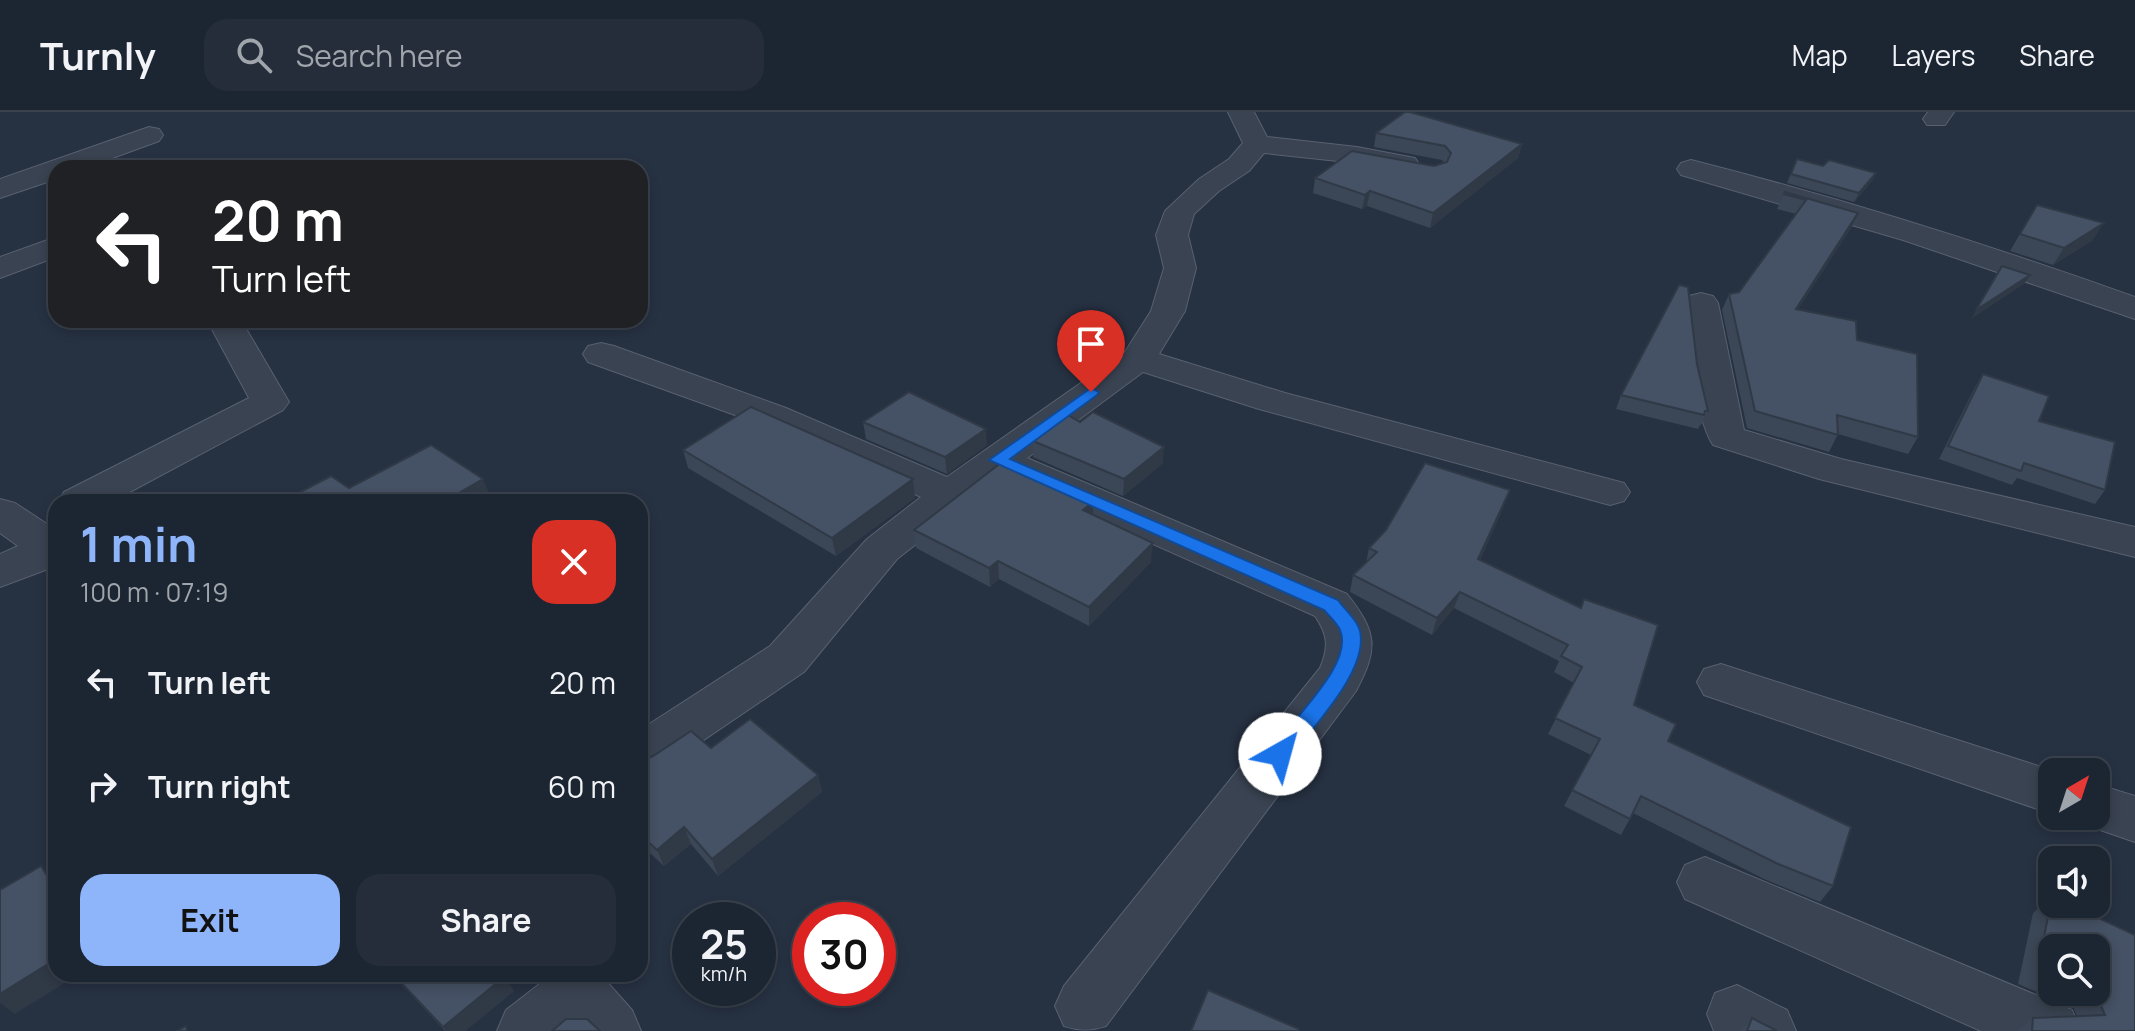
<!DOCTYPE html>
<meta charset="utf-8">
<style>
:root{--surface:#1c2532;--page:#252d3a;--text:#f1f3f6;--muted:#a0a5ac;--line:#3a424d;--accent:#8eb4fa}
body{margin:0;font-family:Manrope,sans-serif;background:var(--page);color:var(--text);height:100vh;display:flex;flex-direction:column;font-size:30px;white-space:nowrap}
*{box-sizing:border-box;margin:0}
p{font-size:26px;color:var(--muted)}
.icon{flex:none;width:44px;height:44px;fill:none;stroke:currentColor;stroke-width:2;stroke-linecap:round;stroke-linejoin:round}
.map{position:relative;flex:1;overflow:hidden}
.drawer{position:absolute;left:48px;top:382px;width:600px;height:488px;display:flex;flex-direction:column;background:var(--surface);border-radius:24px;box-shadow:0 4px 12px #0003,0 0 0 2px var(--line)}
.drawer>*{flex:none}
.banner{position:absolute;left:48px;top:48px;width:600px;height:168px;border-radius:24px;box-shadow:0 4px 12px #0003,0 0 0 2px var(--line);background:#202124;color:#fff;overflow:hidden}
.needle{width:52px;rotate:39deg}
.fabs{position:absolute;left:2038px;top:646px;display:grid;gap:16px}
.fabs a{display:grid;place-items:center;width:72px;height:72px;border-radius:16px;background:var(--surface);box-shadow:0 4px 12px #0003,0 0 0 2px var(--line);font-size:40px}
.speed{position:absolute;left:672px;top:790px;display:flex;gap:16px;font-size:40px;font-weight:700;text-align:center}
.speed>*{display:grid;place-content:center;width:104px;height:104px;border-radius:50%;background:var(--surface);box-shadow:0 4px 12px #0003,0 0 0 2px var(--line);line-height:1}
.speed small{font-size:20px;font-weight:400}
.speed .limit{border:12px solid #d22;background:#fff;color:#111}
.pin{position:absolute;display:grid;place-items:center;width:68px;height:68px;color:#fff;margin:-82px -34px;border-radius:50% 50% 50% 0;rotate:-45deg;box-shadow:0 0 8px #0007}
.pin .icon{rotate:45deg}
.me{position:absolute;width:88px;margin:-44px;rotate:38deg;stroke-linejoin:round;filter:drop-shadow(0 0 6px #0008)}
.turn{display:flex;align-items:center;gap:28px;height:168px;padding:0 32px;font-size:36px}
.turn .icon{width:104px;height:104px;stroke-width:2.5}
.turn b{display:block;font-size:56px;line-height:68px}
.round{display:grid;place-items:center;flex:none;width:84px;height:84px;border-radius:24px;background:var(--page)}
.overview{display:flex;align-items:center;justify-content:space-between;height:136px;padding:0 32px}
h1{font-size:48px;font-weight:700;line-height:60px;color:var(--accent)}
.button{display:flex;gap:16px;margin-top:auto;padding:16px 32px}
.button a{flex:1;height:92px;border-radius:24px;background:var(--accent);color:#111;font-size:32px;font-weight:700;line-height:92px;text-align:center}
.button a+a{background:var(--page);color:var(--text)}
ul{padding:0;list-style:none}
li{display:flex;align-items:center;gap:24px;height:104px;padding:0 32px}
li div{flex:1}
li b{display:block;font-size:30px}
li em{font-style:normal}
header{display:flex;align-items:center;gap:48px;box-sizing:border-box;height:112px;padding:0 40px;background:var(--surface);border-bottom:2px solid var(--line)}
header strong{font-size:38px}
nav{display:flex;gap:44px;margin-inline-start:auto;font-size:28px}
.search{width:560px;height:72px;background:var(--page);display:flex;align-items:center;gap:20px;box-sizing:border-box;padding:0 28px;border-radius:24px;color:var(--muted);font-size:30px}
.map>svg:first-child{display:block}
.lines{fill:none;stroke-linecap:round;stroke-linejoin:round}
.minor-casing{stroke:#58616f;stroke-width:2}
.minor{fill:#3a4352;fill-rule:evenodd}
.wall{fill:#3b4656;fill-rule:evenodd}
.shaded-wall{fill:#303946}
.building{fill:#455164;stroke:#303946;stroke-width:2}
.route{fill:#1a73e8;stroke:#114b97;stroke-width:2}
</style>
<header>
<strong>Turnly</strong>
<div class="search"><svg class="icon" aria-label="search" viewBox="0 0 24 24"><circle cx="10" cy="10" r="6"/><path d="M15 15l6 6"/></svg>Search here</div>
<nav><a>Map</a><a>Layers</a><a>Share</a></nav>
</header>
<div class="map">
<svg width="2135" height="919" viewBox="0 0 2135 919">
<rect width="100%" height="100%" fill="#263142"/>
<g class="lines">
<defs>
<g id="minor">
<path d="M 1228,0 L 1254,0 L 1267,25 L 1357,35 L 1415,46 L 1419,52 L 1415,58 L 1405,61 L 1357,51 L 1264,41 L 1249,59 L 1219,79 L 1194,102 L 1188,123 L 1196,156 L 1185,199 L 1159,242 L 1285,281 L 1624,371 L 1630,380 L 1624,389 L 1610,393 L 1259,297 L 1143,260 L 1027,346 L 1347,482 C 1377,520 1379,536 1356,579 L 1106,914 C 1091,919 1079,919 1064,914 L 1055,894 L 1064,874 L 1320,556 C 1329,535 1328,523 1315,504 L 1002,365 L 897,447 L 804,560 L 658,659 L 640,665 L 640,618 L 770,534 L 867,427 L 921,385 L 760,312 L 588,250 L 583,242 L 588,234 L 601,231 L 614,234 L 786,296 L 947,365 L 1125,240 L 1151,199 L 1164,156 L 1156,123 L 1165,99 L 1199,67 L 1229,47 L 1243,31 Z"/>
<polygon points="1928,0 1954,0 1945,13 1927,13 1923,7"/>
<polygon points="149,15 159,17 163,23 159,29 85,56 56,56 56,67 0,86 0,67"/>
<path d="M 1691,48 C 1841,86 1989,133 2135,185 L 2135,207 L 1903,128 L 1681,63 L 1677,57 L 1681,51 Z"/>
<polygon points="56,125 56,145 0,166 0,145"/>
<path d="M 1701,181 L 1713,184 L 1718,191 L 1744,318 L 1841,347 L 2135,415 L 2135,445 L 1819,367 L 1713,333 C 1694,304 1690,228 1684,191 L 1689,184 Z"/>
<polygon points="207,208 241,208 289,290 283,298 111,390 58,390 64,380 249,286"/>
<polygon points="0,387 15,391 56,418 56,454 0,475 0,442 18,434 0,421"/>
<polygon points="1721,552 2057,660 2052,660 2052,702 1704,583 1697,570 1704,557"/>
<polygon points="2096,672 2135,684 2135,730 2077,710 2074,704 2096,704"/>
<polygon points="1705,745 2072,898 2081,919 1981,919 1685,787 1677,770 1685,753"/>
<polygon points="540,862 600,862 632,898 641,919 497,919 506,898 542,870"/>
<polygon points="1737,873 1787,898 1796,919 1714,919 1707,902 1715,881"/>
</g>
</defs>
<use href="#minor" class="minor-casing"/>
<use href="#minor" class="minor"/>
</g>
<g class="wall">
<polygon points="1376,21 1522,32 1518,46 1430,116 1367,94 1362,97 1313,81 1315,66 1434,54 1444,51 1442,48 1374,35"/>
<polygon points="1797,47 1823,54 1876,61 1872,69 1854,90 1787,71"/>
<polygon points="1785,80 1858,101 1851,116 1798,197 1857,228 1918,325 1908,342 1838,322 1829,340 1747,316 1722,198 1729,182 1739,180 1796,102 1777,97"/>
<polygon points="2037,93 2093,128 2053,153 2010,139"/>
<polygon points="1697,252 1708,299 1701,313 1700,313 1698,317 1616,297 1621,283"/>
<polygon points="1983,262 2039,309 2105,378 2095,392 2017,366 2012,373 1939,347 1975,275"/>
<polygon points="863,310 987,333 947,362 866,327"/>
<polygon points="1033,329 1163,351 1123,384 1033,345"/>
<polygon points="683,338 913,367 915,386 836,444 688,356"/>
<polygon points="1504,394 1480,448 1634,593 1668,629 1833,774 1820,790 1764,767 1633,701 1621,723 1564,694 1591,643 1548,622 1574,571 1554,560 1559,549 1454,496 1432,523 1350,480 1353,463 1366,451 1369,436"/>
<polygon points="1093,403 1151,450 1089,514 999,467 990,475 916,436 914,418"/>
<polygon points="711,636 818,663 822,680 718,764 691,732 664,754 640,732 640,649"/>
<path d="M 2052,784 L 2135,919 L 2017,919 L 2033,906 L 2077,904 L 2073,895 L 2018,872 L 2033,801 ZM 2052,836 L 2096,880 L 2052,880 Z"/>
<polygon points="392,862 502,862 514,879 465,919 445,919"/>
<polygon points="1752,906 1777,919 1740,919"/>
</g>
<g class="shaded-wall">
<polygon points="1522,32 1518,46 1430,116 1433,101"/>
<polygon points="1876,61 1872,69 1854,90 1859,81"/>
<polygon points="1370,79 1367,94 1362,97 1365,83"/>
<polygon points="1858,101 1851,116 1788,213 1796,197"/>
<polygon points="2104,111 2093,128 2053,153 2064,136"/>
<polygon points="2030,163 2024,172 1971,207 1976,198"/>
<polygon points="986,317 987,333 947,362 945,345"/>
<polygon points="1164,335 1163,351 1123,384 1124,367"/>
<polygon points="483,367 491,386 484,390 443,390"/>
<polygon points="913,367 915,386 836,444 832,426"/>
<polygon points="1510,378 1504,394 1473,463 1478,447"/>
<polygon points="1093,390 1093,409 1083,398"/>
<polygon points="1153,431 1151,450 1089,514 1089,495"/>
<polygon points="998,449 999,467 990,475 989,456"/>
<polygon points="1460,480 1454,496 1432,523 1437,506"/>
<polygon points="818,663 822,680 718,764 712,747"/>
<polygon points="684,715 691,732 664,754 657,738"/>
<polygon points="41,754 56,768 56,778"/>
<polygon points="56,847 56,862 79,862 15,902 0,891 0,882"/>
<polygon points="504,865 514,879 465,919 446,919 443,915"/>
</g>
<g class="building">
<polygon points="1405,0 1410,0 1522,32 1433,101 1370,79 1365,83 1315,66 1352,39 1434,54 1447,50 1451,41 1445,34 1376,21"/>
<polygon points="1797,47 1823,54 1829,48 1876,61 1859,81 1791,62"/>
<polygon points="1785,80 1858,101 1796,197 1856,209 1857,228 1917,242 1918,325 1837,303 1838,323 1755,299 1729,182 1739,180 1806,88 1784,82"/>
<polygon points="2037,93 2104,111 2064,136 2020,122"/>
<polygon points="2002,154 2030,163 1976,198"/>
<polygon points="1679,173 1688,175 1697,252 1708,299 1705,299 1704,303 1621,283"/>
<polygon points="1983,262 2049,284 2039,309 2115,330 2105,378 2024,351 2021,359 1948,334"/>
<polygon points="909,280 986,317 945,345 863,310"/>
<polygon points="751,295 913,367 832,426 683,338"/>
<polygon points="1093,300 1164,335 1124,367 1033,329 1068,303 1080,310"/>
<polygon points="431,333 483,367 443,390 281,390 331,364 349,376"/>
<polygon points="1002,350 1093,390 1083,398 1153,431 1089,495 998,449 989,456 914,418"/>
<polygon points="1425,351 1510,378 1478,447 1581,496 1584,487 1658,513 1634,593 1676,612 1668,629 1851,715 1833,774 1776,751 1641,684 1630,707 1572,678 1600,627 1555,606 1582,555 1561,544 1568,533 1460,480 1437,506 1353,463 1377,440 1369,436 1386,418"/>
<polygon points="750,607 818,663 712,747 684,715 657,738 640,722 640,649 653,644 691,619 711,636"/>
<polygon points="41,754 56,778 56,847 0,882 0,778"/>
<polygon points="2052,784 2052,792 2069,792 2135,823 2135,919 2032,919 2033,906 2105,903 2095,880 2096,880 2096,836 2052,836 2052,861 2038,856"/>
<polygon points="393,862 502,862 504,865 443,915"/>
<polygon points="1208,878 1299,917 1298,919 1191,919"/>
<polygon points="1752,906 1777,919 1747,919"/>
<polygon points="566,907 587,907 600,919 552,919"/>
<polygon points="186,914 187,919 177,919"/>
</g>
<path class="route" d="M 1091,276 L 1099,280 L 1097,283 L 1010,347 L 1338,488 C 1344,497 1358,508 1360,519 C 1369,559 1311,617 1288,648 L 1280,650 L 1273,648 L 1270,642 C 1286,611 1355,554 1340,518 C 1337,511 1329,504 1324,498 L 989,348 Z"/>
</svg>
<div class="fabs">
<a><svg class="needle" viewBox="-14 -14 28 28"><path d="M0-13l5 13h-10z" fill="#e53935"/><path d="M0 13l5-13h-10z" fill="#a0a5ac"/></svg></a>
<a><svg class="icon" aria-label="sound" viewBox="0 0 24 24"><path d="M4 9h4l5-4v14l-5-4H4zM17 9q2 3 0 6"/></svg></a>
<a><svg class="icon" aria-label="search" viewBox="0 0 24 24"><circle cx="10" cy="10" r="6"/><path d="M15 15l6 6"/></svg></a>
</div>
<div class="speed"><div>25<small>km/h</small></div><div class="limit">30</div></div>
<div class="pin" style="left:1091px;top:280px;background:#d93025"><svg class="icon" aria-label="arrive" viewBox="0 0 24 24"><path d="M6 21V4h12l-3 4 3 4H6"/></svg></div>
<svg class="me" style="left:1280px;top:642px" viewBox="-20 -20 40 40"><circle r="19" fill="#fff"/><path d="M0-13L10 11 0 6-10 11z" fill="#1a73e8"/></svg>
<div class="banner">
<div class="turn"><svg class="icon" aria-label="left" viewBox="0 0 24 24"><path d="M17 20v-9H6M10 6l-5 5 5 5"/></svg><div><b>20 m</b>Turn left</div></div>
</div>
<section class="drawer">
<div class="overview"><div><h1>1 min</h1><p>100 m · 07:19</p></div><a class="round" style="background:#d93025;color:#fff"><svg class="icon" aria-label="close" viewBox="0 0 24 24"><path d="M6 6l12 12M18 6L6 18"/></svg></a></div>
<ul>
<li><svg class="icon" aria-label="left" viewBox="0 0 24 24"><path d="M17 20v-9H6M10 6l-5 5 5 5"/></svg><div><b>Turn left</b></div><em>20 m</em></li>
<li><svg class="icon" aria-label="right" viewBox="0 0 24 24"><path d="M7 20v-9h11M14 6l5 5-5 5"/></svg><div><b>Turn right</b></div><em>60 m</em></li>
</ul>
<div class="button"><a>Exit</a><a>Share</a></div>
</section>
</div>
